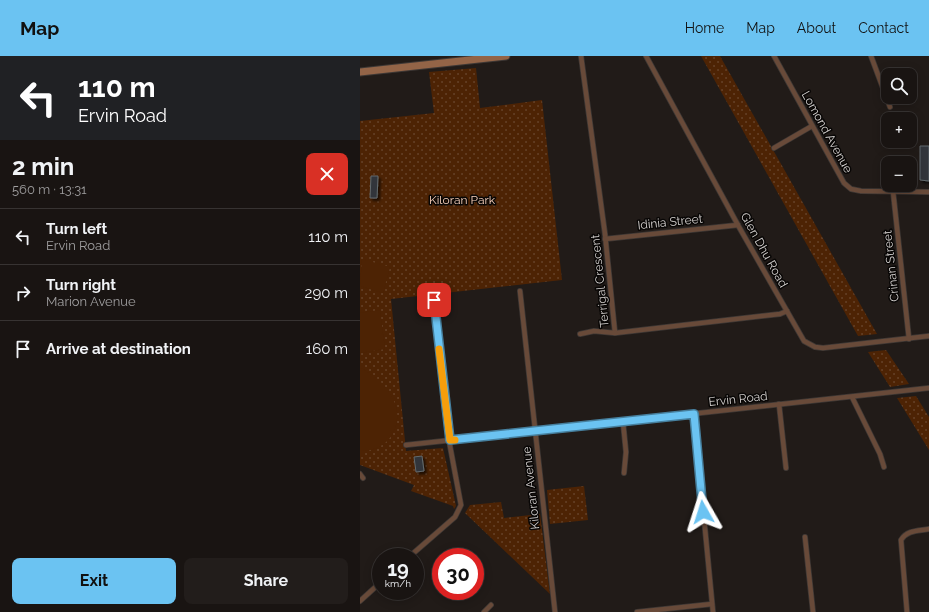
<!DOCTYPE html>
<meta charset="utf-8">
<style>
:root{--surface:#191412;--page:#221d1b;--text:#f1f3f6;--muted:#9f9e9f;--line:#373332;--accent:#6bc3f2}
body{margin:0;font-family:Raleway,sans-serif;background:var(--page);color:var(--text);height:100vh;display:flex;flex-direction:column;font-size:15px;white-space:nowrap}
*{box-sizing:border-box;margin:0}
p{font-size:13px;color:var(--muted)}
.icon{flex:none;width:22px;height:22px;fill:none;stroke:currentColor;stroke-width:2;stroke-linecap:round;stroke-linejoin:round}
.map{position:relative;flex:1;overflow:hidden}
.side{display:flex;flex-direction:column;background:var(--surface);width:360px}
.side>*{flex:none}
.top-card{background:#202124;color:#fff;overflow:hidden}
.buttons{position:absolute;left:521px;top:12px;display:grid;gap:8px}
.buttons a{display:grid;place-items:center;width:36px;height:36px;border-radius:8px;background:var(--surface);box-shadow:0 2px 10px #0003,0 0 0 1px var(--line);font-size:20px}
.speed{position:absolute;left:12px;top:492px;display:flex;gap:8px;font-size:20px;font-weight:700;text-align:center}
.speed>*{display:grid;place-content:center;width:52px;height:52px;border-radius:50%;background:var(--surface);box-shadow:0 2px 10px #0003,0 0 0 1px var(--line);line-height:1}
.speed small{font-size:10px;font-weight:400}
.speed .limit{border:6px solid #d22;background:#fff;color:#111}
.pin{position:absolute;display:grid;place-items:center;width:34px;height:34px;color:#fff;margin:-17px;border-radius:8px;box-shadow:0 2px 6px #0006}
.me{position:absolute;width:44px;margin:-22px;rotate:354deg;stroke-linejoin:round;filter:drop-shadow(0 0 3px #0008)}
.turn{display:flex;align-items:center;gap:14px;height:84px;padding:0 12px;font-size:18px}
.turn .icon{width:52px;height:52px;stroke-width:2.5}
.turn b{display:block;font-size:28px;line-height:34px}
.round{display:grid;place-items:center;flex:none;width:42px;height:42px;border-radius:8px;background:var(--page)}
.overview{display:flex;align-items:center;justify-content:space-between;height:68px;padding:0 12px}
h1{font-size:24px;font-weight:700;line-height:30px}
.button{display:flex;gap:8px;margin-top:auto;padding:8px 12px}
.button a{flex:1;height:46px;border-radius:8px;background:var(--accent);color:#111;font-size:16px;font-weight:700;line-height:46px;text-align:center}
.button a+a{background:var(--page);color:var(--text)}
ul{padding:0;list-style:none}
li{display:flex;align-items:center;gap:12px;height:56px;padding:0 12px;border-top:1px solid var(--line)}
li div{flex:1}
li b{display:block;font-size:15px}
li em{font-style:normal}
header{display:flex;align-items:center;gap:24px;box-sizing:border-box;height:56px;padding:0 20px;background:var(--accent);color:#111}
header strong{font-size:19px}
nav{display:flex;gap:22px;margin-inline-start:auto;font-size:14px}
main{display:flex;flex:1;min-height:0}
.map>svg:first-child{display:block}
.park{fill:url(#park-dots)}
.garden{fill:#4d2304}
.building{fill:#30363a;stroke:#636a6e;filter:url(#shadow)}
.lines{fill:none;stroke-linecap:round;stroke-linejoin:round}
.street-casing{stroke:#3e3835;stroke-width:6}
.secondary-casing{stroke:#3e3835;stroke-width:9}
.street{stroke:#684a39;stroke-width:4.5}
.secondary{stroke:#936447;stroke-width:7}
.route-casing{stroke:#467f9d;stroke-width:10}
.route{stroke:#6bc3f2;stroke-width:7}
.slow{stroke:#f59e0b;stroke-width:7}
.labels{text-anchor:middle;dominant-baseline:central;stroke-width:3;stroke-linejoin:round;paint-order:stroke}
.street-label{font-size:12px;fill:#d5d1cf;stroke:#080605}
.park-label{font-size:12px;fill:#fcd3bc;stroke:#080605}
</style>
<header>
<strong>Map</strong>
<nav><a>Home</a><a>Map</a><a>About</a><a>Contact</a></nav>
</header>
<main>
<section class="side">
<div class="top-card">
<div class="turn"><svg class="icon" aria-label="left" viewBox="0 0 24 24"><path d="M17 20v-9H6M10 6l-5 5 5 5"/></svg><div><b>110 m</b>Ervin Road</div></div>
</div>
<div class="overview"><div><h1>2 min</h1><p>560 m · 13:31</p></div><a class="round" style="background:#d93025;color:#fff"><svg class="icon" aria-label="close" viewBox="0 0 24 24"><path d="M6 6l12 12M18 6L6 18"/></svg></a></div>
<ul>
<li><svg class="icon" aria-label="left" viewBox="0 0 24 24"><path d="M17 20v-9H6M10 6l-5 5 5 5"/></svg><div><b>Turn left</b><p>Ervin Road</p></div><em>110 m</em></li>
<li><svg class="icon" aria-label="right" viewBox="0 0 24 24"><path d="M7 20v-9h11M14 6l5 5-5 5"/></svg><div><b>Turn right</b><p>Marion Avenue</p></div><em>290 m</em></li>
<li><svg class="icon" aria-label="arrive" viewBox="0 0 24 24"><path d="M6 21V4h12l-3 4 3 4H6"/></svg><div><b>Arrive at destination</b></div><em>160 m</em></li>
</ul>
<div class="button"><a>Exit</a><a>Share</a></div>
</section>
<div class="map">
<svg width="569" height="556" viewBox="0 0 569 556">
<defs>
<pattern id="park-dots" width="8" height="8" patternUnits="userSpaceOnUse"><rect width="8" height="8" fill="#4d2304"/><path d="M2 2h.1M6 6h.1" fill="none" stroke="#664228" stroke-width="1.8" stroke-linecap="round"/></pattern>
<filter id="shadow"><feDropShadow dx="2.5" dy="2.5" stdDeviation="1" flood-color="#0009"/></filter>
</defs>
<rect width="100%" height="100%" fill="#211b18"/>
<g class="park">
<polygon points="341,0 360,0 517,278 498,280"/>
<polygon points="116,12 120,52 182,44 202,224 31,243 46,395 83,392 96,450 94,453 93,450 51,435 54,429 0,409 0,65 74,57 69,16"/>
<polygon points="526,294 549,328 530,331 508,296"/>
<polygon points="556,340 569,361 569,394 537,342"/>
<polygon points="224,430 228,464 190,468 187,434"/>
<polygon points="141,446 144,462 180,458 190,538 105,457 110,449"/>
</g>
<g class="garden">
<polygon points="2,203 30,211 23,237 0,230"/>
<polygon points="20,254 25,293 0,297 0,257"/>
<path d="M 0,312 C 16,318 35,338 37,356 C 39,379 22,396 0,395 Z"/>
</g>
<g class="building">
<polygon points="560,90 569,90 569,125 560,124"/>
<polygon points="11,120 18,120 17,142 10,142"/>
<polygon points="62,400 64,415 56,416 54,401"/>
</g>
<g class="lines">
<defs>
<g id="street">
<polyline points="221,0 245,178 255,277 420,258 427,255"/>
<polyline points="286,0 379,171 444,285 455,291 463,292 569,280"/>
<polyline points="414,0 484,127 491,133 501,135 569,136"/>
<polyline points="511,0 530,51"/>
<polyline points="414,92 452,70"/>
<polyline points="533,135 549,283"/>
<polyline points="245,183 378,169"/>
<polyline points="160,235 195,556"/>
<polyline points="220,278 234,275 255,277"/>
<polyline points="492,341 520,398 524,411"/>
<polyline points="419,348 426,412"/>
<polyline points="334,358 353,556"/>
<polyline points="263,366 266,396 264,417"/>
<polyline points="46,389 569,332"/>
<polyline points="0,418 3,422"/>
<polyline points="445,481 453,556"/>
<polyline points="49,501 95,461 101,449 90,390 74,244"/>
<polyline points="0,545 21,526"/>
<polyline points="124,556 131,549"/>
<polyline points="277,556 352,548"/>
<path d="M 547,556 L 541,484 C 547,474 558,475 569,473"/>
</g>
<polyline id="secondary" points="0,16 146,0"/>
</defs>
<use href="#street" class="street-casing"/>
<use href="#secondary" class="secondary-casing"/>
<use href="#street" class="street"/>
<use href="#secondary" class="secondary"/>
</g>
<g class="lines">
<defs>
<polyline id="route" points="74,244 90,384 334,358 343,456"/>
</defs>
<use href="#route" class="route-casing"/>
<use href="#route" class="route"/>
<polyline class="slow" points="79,293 90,384 95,384"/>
</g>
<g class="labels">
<g class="street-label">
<text transform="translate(467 76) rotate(61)">Lomond Avenue</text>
<text transform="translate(310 166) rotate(-6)">Idinia Street</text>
<text transform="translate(404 194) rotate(61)">Glen Dhu Road</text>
<text transform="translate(531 210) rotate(-96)">Crinan Street</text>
<text transform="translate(240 225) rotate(-96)">Terrigal Crescent</text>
<text transform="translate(378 343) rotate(-6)">Ervin Road</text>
<text transform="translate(171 432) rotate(-96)">Kiloran Avenue</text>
</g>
<g class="park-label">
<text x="102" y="144">Kiloran Park</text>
</g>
</g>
</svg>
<div class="buttons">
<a><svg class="icon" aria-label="search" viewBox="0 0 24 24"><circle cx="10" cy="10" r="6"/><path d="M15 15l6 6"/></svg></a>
<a>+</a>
<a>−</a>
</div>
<div class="speed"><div>19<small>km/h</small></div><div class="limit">30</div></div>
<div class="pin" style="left:74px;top:244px;background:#d93025"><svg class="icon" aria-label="arrive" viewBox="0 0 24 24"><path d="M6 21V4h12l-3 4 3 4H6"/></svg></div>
<svg class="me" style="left:343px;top:456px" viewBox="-20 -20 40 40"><path d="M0-17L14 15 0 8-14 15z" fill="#6bc3f2" stroke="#fff" stroke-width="4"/></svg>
</div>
</main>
